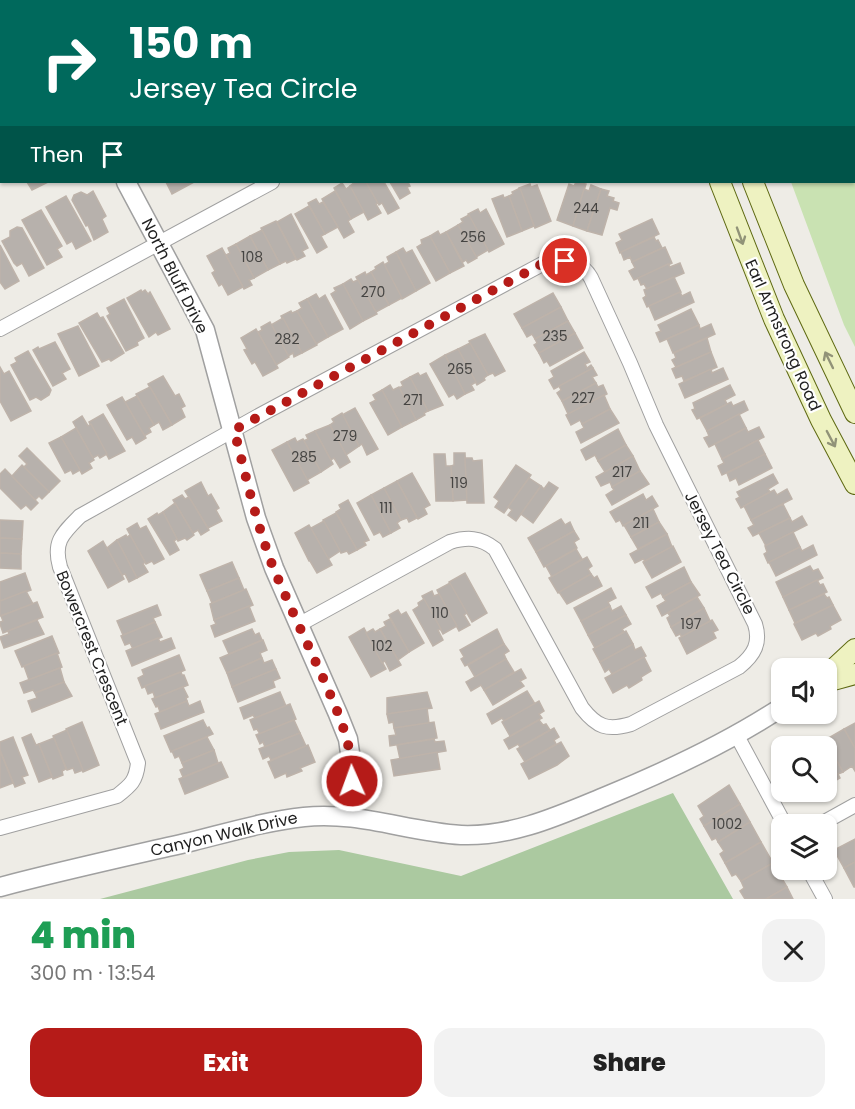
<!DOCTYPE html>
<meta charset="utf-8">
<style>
:root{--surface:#fff;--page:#f2f2f2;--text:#222;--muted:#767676;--accent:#b51b18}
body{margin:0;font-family:Poppins,sans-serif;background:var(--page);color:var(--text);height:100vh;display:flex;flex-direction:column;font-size:22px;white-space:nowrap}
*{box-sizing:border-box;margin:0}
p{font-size:20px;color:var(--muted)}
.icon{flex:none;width:33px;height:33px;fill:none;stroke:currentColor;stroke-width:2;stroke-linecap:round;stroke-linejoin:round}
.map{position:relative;height:899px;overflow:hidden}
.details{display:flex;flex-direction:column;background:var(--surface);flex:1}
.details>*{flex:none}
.banner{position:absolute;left:0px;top:0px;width:855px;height:183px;box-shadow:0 2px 4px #0004;background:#00695c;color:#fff;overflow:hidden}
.fabs{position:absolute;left:771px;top:658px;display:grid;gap:12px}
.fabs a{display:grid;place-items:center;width:66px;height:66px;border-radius:12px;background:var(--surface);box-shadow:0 2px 4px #0004;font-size:30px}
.pin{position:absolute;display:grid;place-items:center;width:51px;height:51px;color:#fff;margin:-26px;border:3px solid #fff;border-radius:50%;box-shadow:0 2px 6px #0007}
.me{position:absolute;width:66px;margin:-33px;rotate:358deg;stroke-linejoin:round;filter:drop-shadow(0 0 4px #0008)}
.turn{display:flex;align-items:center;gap:21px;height:126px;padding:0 30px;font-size:27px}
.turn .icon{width:78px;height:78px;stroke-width:2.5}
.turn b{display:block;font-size:42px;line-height:51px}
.then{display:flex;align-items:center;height:57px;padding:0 30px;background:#0003;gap:12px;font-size:22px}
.round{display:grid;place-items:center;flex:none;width:63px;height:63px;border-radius:18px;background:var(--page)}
.summary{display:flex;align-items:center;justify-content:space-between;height:102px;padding:0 30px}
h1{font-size:36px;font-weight:800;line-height:45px;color:#1e9e55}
.cta{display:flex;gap:12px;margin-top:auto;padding:12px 30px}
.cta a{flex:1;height:69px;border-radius:18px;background:var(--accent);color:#fff;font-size:24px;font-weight:800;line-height:69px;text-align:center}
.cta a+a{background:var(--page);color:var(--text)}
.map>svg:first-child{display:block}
.grass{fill:#c9e2b2}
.forest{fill:#abc9a0}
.building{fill:#b7b1ac;stroke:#beb3aa;stroke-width:1.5}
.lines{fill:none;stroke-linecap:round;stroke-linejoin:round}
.minor-casing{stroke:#a0a0a0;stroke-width:16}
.tertiary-casing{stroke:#a0a0a0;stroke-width:21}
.secondary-casing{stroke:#5e6912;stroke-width:22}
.minor{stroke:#fff;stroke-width:14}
.tertiary{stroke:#fff;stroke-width:18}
.secondary{stroke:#eef2c1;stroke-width:20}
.oneway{stroke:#919378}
.route{stroke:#b51b18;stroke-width:10;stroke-dasharray:0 18}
.labels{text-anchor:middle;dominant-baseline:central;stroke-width:4.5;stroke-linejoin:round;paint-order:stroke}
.number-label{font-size:14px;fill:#454442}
.street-label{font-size:16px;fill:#1f1f1f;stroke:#fff}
</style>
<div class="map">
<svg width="855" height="899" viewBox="0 0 855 899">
<rect width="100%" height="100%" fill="#eeece6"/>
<polygon class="grass" points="725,0 855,0 855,347 844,325 791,182 854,182 854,2"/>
<polygon class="forest" points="673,793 733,899 100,899 248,860 289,852 339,850 461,876"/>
<g class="building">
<polygon points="270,0 337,0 335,2"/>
<polygon points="27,182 48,182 32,190"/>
<polygon points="166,182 194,182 172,194"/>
<polygon points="355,182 366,182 378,203 376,204 381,213 368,220 350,186"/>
<polygon points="366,182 384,182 399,208 388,214 382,203 379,205"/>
<polygon points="390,182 408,182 410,186 407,187 410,193 400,199"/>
<polygon points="576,182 586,184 573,226 557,220 569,184 574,186"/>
<polygon points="342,183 346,189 350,186 364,212 351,219 334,188"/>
<polygon points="530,184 531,187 537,185 551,221 535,228 519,188"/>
<polygon points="591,185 601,189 587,231 573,226 584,189 589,191"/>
<polygon points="520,188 534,226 522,231 509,196 513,194 512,192"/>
<polygon points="601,189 609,191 607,196 614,198 613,201 619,203 617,210 610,208 602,235 587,231"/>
<polygon points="93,191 106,216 102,219 108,232 94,240 88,225 86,226 72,200 74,195 81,192 87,195"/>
<polygon points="335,191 351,219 348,221 354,232 344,238 322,199"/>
<polygon points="503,195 504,198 509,196 522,231 507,237 492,199"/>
<polygon points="66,196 91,241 76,249 72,241 67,244 46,207"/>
<polygon points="316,199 319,204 323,202 338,227 325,234 308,203"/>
<polygon points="309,206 325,234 321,236 327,247 317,253 295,214"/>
<polygon points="478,209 480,213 486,209 504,244 489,252 468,214"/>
<polygon points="41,210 62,246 57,249 62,257 47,265 22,220"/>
<polygon points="291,214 308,248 302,251 305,256 297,260 277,222"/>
<polygon points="469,215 488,250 476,257 458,225 463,222 461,219"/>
<polygon points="652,219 659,234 620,253 616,243 622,240 619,234"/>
<polygon points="276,221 296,259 287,263 286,261 280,264 261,228"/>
<polygon points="458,225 477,258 468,263 466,260 463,262 446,232"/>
<polygon points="17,227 22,228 44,268 29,276 22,263 17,266 14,263 2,241 10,237 10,231"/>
<polygon points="262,230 280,264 268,270 250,236"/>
<polygon points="438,231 440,235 446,232 464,266 450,273 430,236"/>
<polygon points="250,236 268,270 254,278 236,244"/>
<polygon points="430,236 450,273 436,281 417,247 422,244 421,240"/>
<polygon points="654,237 656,241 658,240 662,248 632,262 630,257 624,260 621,252"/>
<polygon points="236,244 254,278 249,280 252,285 244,289 226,255 230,253 228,248"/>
<polygon points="0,245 19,281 5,289 0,282"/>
<polygon points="665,247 672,263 634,280 629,271 635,268 632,262"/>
<polygon points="222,248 243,287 228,295 222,284 219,286 212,273 215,271 207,256"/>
<polygon points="403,248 406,253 412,250 430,283 416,291 396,252"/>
<polygon points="396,252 416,291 402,299 384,265 389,262 387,257"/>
<polygon points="383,262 402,298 389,305 371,272 376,269 375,267"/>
<polygon points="680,263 684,273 647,289 644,284 641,285 638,278 668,264 670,267"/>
<polygon points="365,272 366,275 371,272 389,305 376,312 356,277"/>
<polygon points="674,277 681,292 647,307 643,298 646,296 644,290"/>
<polygon points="351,279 353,282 358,280 377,314 363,321 343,284"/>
<polygon points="343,284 363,321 350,329 331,294 336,291 334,288"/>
<polygon points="141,290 142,292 145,290 148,294 150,292 170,329 158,335 156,332 149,337 127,298"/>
<polygon points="680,292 682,296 690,292 694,302 655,320 649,306"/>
<polygon points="553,293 561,307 522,328 514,314"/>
<polygon points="316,294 319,299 325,295 343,329 328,337 307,299"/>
<polygon points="124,299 144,338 137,342 138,345 126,351 107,316 110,314 107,308"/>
<polygon points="307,299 328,337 316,344 297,311 302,308 299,303"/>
<polygon points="561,307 568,321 535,339 532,334 527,337 522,328"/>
<polygon points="691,309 699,325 660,342 656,333 661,331 658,325"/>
<polygon points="291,311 292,313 297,311 317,345 302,353 281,316"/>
<polygon points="97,313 100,318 103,317 124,353 111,361 109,359 102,362 79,323"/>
<polygon points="283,318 302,353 294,357 293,353 288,356 271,325"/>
<polygon points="568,321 575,333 539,353 534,345 537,343 535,339"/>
<polygon points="270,322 289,357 276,365 258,332 262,330 261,327"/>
<polygon points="711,324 715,334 673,353 667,339 699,325 700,329"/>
<polygon points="78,326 99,366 79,376 58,334"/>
<polygon points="256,329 278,368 263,376 255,362 252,364 244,350 247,349 241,338"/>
<polygon points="575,333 583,348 550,366 547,361 544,363 539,353"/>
<polygon points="485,334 505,371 495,376 493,373 488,375 469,341"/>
<polygon points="707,338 711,352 676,367 672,360 676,358 674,353"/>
<polygon points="55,342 70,369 62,373 66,379 53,386 33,350 38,347 39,349"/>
<polygon points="470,343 488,375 484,378 485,380 477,385 458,349"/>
<polygon points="458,349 476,382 471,385 474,390 465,394 445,355"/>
<polygon points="28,351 51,390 49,395 41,400 36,397 30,400 11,365 17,362 15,358"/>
<polygon points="584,352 590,362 585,364 587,368 591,365 593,368 554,389 549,380 554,377 551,371"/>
<polygon points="711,352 717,367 684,381 682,376 676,378 672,369"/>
<polygon points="445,355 465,394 457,399 454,394 449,397 430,364"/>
<polygon points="0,367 4,374 9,371 31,411 11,421 0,401"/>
<polygon points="593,368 597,375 592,377 596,383 562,401 557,393 561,390 559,386"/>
<polygon points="723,368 728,379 685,398 679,384 711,369 712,373"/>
<polygon points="418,373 420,376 426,373 443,405 428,411 410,377"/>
<polygon points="163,376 175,396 179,394 185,406 181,408 185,417 172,425 148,384"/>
<polygon points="410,377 428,411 424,413 425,415 416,420 399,388 403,386 401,382"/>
<polygon points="596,383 598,387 603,385 607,394 568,414 562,401"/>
<polygon points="390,385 393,390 399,387 416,420 402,427 382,390"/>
<polygon points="730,385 735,395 725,400 727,404 697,419 692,410 695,409 693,403"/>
<polygon points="150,387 172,425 163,430 159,422 154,425 136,394"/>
<polygon points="382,390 402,427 388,435 370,403 376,400 373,395"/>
<polygon points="604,395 610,409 582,424 580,420 571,425 566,415"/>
<polygon points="137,396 154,425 149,428 151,432 144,436 125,402"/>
<polygon points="122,397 146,438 136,444 132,437 127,440 107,405"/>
<polygon points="744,401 748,410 707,431 700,418 731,402 733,406"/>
<polygon points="355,408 378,449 367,455 362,444 359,446 342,415"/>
<polygon points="610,409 619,423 581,443 576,432 584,428 582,424"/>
<polygon points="342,413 359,446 346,455 330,425 334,422 332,419"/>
<polygon points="103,414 125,451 109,459 89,422"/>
<polygon points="739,414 746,428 709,447 704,438 709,436 707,431"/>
<polygon points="82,416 88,426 91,424 107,454 100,458 98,455 93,458 73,422"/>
<polygon points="330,425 350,462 340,468 334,458 331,460 315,431"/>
<polygon points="759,427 764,437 722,459 715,444 746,428 748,432"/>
<polygon points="76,428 94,460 89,463 92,468 82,474 61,437"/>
<polygon points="618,429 626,445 598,461 595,455 586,460 581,450"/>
<polygon points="315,431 333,464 321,472 303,441 308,439 306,435"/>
<polygon points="61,437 80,470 73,474 71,470 65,473 49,443"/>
<polygon points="295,438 297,442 303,439 321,472 307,480 287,442"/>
<polygon points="758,440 765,454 722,475 718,466 724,463 722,459"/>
<polygon points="287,442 309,483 294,491 272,450"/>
<polygon points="626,445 633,456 605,472 598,461"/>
<polygon points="27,448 60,481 49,492 24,467 27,464 19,456"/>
<polygon points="454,453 465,453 467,500 453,501 451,466 454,465"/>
<polygon points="434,454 445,454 446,466 451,466 453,501 436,501"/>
<polygon points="765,454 772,468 739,485 736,478 730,481 727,473"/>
<polygon points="633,456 640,471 612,487 610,482 601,486 596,477"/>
<polygon points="465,458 472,458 473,461 482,460 484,503 467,503"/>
<polygon points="22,465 49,492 42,499 39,496 35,500 12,476"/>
<polygon points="516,465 531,475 504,513 495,507 499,501 494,497"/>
<polygon points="5,469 38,503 31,510 26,505 21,509 0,488 0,474"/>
<polygon points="640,471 649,484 612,505 606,495 614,490 612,487"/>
<polygon points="412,473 430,505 424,508 427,514 418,519 397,481"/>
<polygon points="773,474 778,483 768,489 770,492 741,508 736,499 740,497 737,492"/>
<polygon points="529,478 541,486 516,521 508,515 512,510 508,507"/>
<polygon points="397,481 417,518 409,522 407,518 401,520 384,488"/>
<polygon points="201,482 208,496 211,494 219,508 216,510 222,521 208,528 185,491"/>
<polygon points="549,482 558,488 533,523 521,514 541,486 544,489"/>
<polygon points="384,488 401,520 397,523 400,528 391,533 371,495"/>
<polygon points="787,489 792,499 751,520 744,506 774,490 777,495"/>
<polygon points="643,494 646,500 652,496 658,506 623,526 620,520 616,522 610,512"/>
<polygon points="182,495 185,499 189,497 209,530 201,535 198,530 193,533 173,500"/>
<polygon points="371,495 391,533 383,537 380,532 374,535 357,503"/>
<polygon points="348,500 369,540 364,542 366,545 357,550 336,512 341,509 339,505"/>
<polygon points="175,503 194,535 187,540 185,538 178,541 163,512"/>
<polygon points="783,504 790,518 753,536 748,528 754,525 751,520"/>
<polygon points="653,509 659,522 631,537 624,525"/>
<polygon points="163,512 177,539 174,541 179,550 170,555 148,519 157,513 158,515"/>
<polygon points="336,513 357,550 349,554 347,551 341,553 323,520"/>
<polygon points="802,516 807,525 766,546 759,533 790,518 792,522"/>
<polygon points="561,519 565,525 570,522 574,531 536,552 528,538"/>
<polygon points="0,520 23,521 22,539 0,538"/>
<polygon points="324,521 340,551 328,559 311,528"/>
<polygon points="659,522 667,534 638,549 631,537"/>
<polygon points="137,523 140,529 146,526 164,559 154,564 152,561 146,564 127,529"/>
<polygon points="309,525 332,565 317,573 310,561 309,561 295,533"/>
<polygon points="574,531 579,539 574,542 577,548 544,567 536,552"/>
<polygon points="793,532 800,547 768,563 764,554 767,552 765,546"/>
<polygon points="667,534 672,547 645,561 643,559 635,563 630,554"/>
<polygon points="126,535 127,537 130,535 145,562 143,564 148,572 137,578 117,540"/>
<polygon points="0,538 22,539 21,554 0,553"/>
<polygon points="117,540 137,578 129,582 125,574 122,575 107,548"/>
<polygon points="103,541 124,579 108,588 88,551"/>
<polygon points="813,545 817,555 776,576 769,562 800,547 802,551"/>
<polygon points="673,546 681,562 652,578 643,562"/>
<polygon points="576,549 582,559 552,577 546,566"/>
<polygon points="0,553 21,554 21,569 0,568"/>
<polygon points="587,557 592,566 588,569 591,574 558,593 549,578"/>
<polygon points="232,562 239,578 207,591 200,575"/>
<polygon points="810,566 813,571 818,569 823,578 783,597 776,582"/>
<polygon points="684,567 691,582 663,597 661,593 652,598 646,587"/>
<polygon points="25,573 31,590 0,601 0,582"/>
<polygon points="465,573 487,613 472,622 449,582"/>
<polygon points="591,574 594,578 597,576 602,586 567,604 559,592"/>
<polygon points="239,578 244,590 212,603 207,591"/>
<polygon points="817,580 820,585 823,584 827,592 789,610 783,597"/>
<polygon points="691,582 700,595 662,616 657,606 666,601 663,597"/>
<polygon points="450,583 467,613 464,615 470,625 459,631 437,590"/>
<polygon points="611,588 616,598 608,602 610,606 581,621 574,608"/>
<polygon points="246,589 253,605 214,620 210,604"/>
<polygon points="26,591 33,604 0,616 0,601"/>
<polygon points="432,591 434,596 439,594 457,626 443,634 422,596"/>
<polygon points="824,594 827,598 829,597 833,605 795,623 789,610"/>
<polygon points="697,597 704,608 671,627 667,618 670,616 668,613"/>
<polygon points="424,599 441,629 438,630 443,640 433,646 413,610 419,606 418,603"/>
<polygon points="37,602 43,617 3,633 0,624 0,622 3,621 1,616"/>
<polygon points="157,605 161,615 153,618 155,622 123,635 117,621"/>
<polygon points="833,605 841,620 830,626 831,629 818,636 816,633 802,640 794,624"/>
<polygon points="249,606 255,621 215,637 211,626 216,624 214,620"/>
<polygon points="610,606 612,611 621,606 626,615 588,635 581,621"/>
<polygon points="704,608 710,621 682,637 680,634 676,636 671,627"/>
<polygon points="398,610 401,615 406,612 424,643 409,652 389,615"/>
<polygon points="626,615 631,624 622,629 624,632 595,648 588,635"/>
<polygon points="390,619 409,652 398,660 380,629 386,626 384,622"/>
<polygon points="37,620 44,634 4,648 0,637 9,634 8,631"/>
<polygon points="712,620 718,630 713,632 716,638 687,654 679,638"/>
<polygon points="155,622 162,637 133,649 130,643 125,645 121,636"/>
<polygon points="364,628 386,669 371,677 349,637"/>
<polygon points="252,629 255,635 259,633 262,640 229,654 223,641"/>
<polygon points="373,629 375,632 380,629 401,665 390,671 385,661 382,663 366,633"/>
<polygon points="497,629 504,644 465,666 461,659 464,657 460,650"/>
<polygon points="626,631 633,644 600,662 593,649"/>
<polygon points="52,636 59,653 22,667 15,651"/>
<polygon points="158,638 160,642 171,638 175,648 132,666 126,651"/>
<polygon points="263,640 267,650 260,653 262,658 227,673 220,658"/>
<polygon points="504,644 509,651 504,654 506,659 475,677 468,665"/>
<polygon points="633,644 635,650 641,647 646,656 612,674 609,669 605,672 600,662"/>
<polygon points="57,653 62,667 29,680 24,666"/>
<polygon points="179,655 185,670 142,688 138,678 144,675 142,670"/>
<polygon points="644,657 651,671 641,677 642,680 629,688 627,685 613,693 605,678"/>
<polygon points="262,658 264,663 272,660 276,669 232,687 227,673"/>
<polygon points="506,659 514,672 484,690 481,685 471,691 466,682"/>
<polygon points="60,668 64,682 35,693 33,690 24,693 20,683"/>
<polygon points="276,669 280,678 273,681 275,687 238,702 232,687"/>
<polygon points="521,669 526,678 520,681 524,686 493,705 484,690"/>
<polygon points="181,672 182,675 184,675 188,685 155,698 153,692 148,694 145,686"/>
<polygon points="64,682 72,696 32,712 28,701 37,698 35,693"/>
<polygon points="183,687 188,697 186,698 187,701 160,712 158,706 156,707 152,699"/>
<polygon points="527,691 535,704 504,721 502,718 492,724 487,714"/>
<polygon points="280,692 286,706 255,718 253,715 244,719 240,708"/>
<polygon points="427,692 432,708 387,714 387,698"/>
<polygon points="187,701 189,706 200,701 204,712 161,729 155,714"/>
<polygon points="539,701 544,711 539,714 542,718 510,736 502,722"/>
<polygon points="290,704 296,719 260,734 257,729 254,730 250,720"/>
<polygon points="427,708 429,723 394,728 393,722 389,723 387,714"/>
<polygon points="203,720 207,728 209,727 213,734 171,752 164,736"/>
<polygon points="294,720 300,733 265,747 263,742 260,744 256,735"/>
<polygon points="539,720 543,725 546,724 550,730 520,747 518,744 509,749 504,740"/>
<polygon points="82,722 99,765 83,772 66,729"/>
<polygon points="434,722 437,738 390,746 389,736 396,735 394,728"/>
<polygon points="855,723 855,748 844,729"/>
<polygon points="554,728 559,737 554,740 556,744 525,762 517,749"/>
<polygon points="844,729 855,748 855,771 852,766 843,772 825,740"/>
<polygon points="67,730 83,770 75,773 73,768 67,770 53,736"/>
<polygon points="300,733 306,746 271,760 269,756 263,759 259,749"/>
<polygon points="31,734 36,745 39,744 52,777 39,782 22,738"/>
<polygon points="13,737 28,775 22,777 25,783 15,787 0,750 0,742"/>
<polygon points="207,737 214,750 182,763 179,756 175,758 172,751"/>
<polygon points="54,738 66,769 62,771 63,775 53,779 39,744"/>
<polygon points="434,739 435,742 444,741 446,751 400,759 397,745"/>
<polygon points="825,740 843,772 838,774 840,778 826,786 826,747 813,747"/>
<polygon points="561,742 569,756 557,765 529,779 521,764"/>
<polygon points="308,745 315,762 300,768 302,771 287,777 286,773 275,778 268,762"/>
<polygon points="214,750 218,763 183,777 180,770 184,768 182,763"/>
<polygon points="0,751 13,783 0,788"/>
<polygon points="437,752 440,769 394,776 391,760"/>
<polygon points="221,762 228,777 185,794 179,779"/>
<polygon points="729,785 740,804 704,826 700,819 704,816 698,806"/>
<polygon points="740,804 750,822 718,842 716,838 712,840 704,826"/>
<polygon points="750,822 761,842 725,863 720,854 724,851 718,842"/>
<polygon points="855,839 855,862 844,868 834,850"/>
<polygon points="761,842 773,863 741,881 736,874 732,876 725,863"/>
<polygon points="855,862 855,887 854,887 844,868"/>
<polygon points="773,863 787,887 766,899 745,899 740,891 744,888 741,881"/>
<polygon points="787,887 793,899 766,899"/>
</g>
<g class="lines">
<defs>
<g id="minor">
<polyline points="500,0 501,2"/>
<polyline points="164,2 167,0"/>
<polyline points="0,329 272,182"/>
<polyline points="736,734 785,825"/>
<polyline points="819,825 855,805"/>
<path d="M 0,828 L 117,796 C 131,785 136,781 138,763 L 60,567 C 53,542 62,534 80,516 L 262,414 L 548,261 C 566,258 582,262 591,278 L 630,363 L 656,425 L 755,624 C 761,643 754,655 739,667 L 631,724 C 607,731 597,727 582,708 L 495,549 C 480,537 467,537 450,542 L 300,624"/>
<polyline points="809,870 825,899"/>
</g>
<g id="tertiary">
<polyline points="0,18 2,19"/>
<polyline points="126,182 205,330 256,518 274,568 338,714 348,739 352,767 350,817"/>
<path d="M 0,887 C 64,870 129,856 194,841 C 230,832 267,821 304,817 C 358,811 408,832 461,835 C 512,837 558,816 604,797 C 665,772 726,744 782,707"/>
</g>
<g id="secondary">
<polyline points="657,0 658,2"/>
<polyline points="690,0 691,2"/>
<polyline points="720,182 774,319 821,420 855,484"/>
<polyline points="753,182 794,285 855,413"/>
<polyline points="826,676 855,649"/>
<polyline points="826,682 855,674"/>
</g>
</defs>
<use href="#minor" class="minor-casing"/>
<use href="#tertiary" class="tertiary-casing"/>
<use href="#secondary" class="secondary-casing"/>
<use href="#minor" class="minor"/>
<use href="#tertiary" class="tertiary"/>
<use href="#secondary" class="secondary"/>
</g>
<defs><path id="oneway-shaft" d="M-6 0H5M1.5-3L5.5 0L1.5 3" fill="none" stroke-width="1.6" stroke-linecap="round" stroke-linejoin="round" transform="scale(1.5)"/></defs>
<g class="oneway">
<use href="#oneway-shaft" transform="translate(740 236) rotate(70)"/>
<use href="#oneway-shaft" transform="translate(829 360) rotate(-116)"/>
<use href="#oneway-shaft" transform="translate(831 439) rotate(62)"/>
</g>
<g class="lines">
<path class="route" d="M 352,781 C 353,744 338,713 324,680 C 307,643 289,605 273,567 C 256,523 246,476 234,430 L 540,265 L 556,260 L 565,261"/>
</g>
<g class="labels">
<g class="number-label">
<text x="586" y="208">244</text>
<text x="473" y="237">256</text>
<text x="252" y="257">108</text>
<text x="373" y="292">270</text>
<text x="555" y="336">235</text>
<text x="287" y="339">282</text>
<text x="460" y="369">265</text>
<text x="583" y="398">227</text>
<text x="413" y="400">271</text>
<text x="345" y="436">279</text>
<text x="304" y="457">285</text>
<text x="622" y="472">217</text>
<text x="459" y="483">119</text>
<text x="386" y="508">111</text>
<text x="641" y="523">211</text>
<text x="440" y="613">110</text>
<text x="691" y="624">197</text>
<text x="382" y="646">102</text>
<text x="727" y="824">1002</text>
</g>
<g class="street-label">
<text transform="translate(175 276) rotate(63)">North Bluff Drive</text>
<text transform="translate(783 335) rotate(66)">Earl Armstrong Road</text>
<text transform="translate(720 553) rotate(63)">Jersey Tea Circle</text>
<text transform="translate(92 648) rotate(68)">Bowercrest Crescent</text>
<text transform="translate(224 834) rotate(-13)">Canyon Walk Drive</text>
</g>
</g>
</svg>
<div class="fabs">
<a><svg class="icon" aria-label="sound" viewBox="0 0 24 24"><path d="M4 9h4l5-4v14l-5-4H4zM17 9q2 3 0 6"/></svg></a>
<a><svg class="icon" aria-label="search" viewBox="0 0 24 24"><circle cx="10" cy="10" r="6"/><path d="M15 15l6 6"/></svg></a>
<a><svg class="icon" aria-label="layers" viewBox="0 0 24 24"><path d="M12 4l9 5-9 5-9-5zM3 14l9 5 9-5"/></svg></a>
</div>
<div class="pin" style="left:565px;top:261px;background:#d93025"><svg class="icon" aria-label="arrive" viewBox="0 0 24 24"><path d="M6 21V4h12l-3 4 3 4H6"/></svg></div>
<svg class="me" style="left:352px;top:781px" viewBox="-20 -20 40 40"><circle r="17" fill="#b51b18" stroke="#fff" stroke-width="3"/><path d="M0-11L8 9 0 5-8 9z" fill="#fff"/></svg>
<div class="banner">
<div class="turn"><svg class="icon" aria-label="right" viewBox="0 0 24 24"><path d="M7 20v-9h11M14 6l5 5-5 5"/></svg><div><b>150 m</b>Jersey Tea Circle</div></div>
<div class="then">Then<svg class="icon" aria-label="arrive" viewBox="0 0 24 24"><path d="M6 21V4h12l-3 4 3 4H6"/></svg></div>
</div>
</div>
<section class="details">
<div class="summary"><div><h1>4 min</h1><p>300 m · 13:54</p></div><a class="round"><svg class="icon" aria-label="close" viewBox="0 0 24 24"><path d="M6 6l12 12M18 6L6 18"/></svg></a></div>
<div class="cta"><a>Exit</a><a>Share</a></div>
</section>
